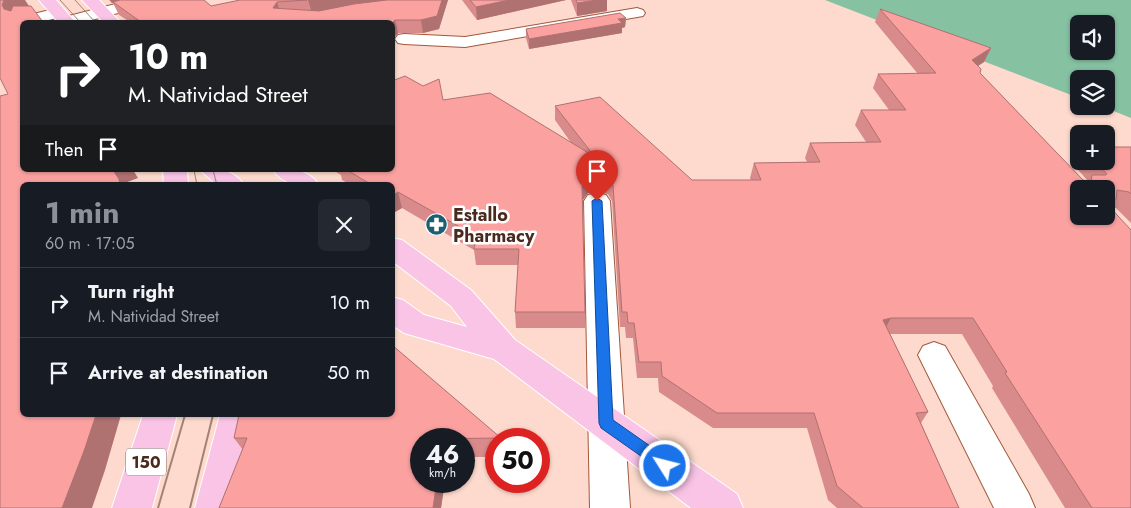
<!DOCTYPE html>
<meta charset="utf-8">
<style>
:root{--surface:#171b24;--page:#242831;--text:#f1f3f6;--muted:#9ea1a6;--line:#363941;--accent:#8c9099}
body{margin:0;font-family:Jost,sans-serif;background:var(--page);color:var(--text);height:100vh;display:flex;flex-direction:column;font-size:19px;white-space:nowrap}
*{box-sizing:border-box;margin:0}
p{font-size:16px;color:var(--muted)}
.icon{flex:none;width:28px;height:28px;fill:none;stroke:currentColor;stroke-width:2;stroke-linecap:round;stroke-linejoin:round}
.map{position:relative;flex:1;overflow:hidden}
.drawer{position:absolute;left:20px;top:182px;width:375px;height:235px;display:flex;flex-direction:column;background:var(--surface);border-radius:8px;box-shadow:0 1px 4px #0004}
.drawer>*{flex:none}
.guide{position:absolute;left:20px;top:20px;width:375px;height:152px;border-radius:8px;box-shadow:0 1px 4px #0004;background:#202124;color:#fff;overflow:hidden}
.controls{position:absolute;left:1070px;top:15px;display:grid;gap:10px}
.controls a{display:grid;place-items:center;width:45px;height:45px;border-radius:8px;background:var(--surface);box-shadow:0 1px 4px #0004;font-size:25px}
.speed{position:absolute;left:410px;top:428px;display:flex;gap:10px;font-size:25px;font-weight:700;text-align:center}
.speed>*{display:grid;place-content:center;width:65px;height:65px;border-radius:50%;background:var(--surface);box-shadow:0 1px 4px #0004;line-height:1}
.speed small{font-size:12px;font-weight:400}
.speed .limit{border:8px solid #d22;background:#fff;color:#111}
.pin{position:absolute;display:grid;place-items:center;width:42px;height:42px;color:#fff;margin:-51px -21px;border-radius:50% 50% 50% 0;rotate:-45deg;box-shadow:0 0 5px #0007}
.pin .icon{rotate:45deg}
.me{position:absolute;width:55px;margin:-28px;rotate:306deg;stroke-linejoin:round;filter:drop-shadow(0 0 4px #0008)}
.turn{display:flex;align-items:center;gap:18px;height:105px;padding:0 25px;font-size:22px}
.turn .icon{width:65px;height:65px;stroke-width:2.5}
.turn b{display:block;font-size:35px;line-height:42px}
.then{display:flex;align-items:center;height:48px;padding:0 25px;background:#0003;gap:10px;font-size:19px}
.round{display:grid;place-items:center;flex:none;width:52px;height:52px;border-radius:8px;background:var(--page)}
.summary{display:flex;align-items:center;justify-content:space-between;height:85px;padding:0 25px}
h1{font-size:30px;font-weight:700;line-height:38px;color:var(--accent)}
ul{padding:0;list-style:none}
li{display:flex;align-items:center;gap:15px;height:70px;padding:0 25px;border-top:1px solid var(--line)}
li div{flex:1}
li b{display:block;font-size:19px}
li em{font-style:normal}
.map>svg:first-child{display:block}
.green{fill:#86c1a2;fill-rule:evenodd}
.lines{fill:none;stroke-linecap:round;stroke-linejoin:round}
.minor-casing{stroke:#a2583c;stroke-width:2}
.major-casing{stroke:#fff;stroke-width:2}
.minor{fill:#fff;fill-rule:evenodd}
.major{fill:#f9c4e6;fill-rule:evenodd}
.tram-far1{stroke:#a38174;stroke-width:1}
.tram{stroke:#a38174;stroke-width:2}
.wall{fill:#d88b8a;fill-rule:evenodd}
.shaded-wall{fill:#b07171}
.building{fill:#fba2a1;stroke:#b07171}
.route{fill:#1a73e8;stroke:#114b97}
.labels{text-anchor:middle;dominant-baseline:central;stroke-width:5;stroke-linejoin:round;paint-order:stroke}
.shield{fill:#fff;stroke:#816a62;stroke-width:1}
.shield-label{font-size:16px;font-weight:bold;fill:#4b2a1e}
.poi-label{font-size:18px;font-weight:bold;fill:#4b2a1e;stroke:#fff;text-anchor:start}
</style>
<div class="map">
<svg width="1131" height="508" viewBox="0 0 1131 508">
<rect width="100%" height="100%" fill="#fddacd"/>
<path class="green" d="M 825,0 L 1131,0 L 1131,118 L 1101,106 L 1106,106 L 1106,79 L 1079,79 L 1079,98 ZM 1079,24 L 1106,24 L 1106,51 L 1079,51 Z"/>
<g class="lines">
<defs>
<g id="minor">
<polygon points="131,0 158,0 156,3 84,22 59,22 61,18"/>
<polygon points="58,8 64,10 66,13 64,16 41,22 22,22 22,27 17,26 15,22 17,18"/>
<polygon points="637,8 643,10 645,13 643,16 465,47 404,44 398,43 395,39 398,35 404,34 465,37"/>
<polygon points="597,193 606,195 610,201 630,508 590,508 584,201 588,195"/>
<polygon points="934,342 945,346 1029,494 1035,508 994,508 918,355 923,346"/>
</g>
<g id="major">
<polygon points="39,0 56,0 75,22 58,22"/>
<polygon points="82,0 99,0 120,22 103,22"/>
<polygon points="163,170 187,170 188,185 164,185"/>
<path d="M 200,170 C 218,170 233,168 244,185 L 217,185 Z"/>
<path d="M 273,170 C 291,170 308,168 319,185 C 301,185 285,187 273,170 Z"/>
<polygon points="392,238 402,240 471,290 515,340 737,494 743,508 691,508 494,359 404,333 392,325 392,297 403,300 424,315 467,327 451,306 392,261"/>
<polygon points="143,415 177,415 152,508 112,508"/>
<polygon points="220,415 254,415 235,508 195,508"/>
</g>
</defs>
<use href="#minor" class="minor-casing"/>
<use href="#major" class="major-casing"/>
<use href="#minor" class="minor"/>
<use href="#major" class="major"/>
<g class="tram-far1">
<polyline points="60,0 80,22"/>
<polyline points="75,0 95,22"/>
<polyline points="194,170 197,185"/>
<polyline points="213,170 217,185"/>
</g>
<g class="tram">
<polyline points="158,508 185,415"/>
<polyline points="190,508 213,415"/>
</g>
</g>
<g class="wall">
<polygon points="109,0 204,0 211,6 240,0 448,0 439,29 423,33 398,33 393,39 392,22 130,22 119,15 113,3 112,3"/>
<polygon points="462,0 566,0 477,20"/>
<polygon points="571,0 607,0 607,11 577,16"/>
<path d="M 880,9 L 991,48 L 984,62 L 978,66 L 980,73 L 1083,180 L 1088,181 L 1071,162 L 1079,150 L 1079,161 L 1106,161 L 1131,147 L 1131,223 L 1116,208 L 1110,207 L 1131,508 L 1065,508 L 992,388 L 993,386 L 962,334 L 890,334 L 928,412 L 921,423 L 959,508 L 837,508 L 828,500 L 807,428 L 713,428 L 659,392 L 658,378 L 637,378 L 633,338 L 626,338 L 625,327 L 620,327 L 612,201 L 608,194 L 597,191 L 588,193 L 583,200 L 585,312 L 585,328 L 516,328 L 515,312 L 518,265 L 476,265 L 474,250 L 402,208 L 395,212 L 392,211 L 392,185 L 351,185 L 342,180 L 341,175 L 333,170 L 392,170 L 443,100 L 572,144 L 555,120 L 555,106 L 692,180 L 751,180 L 750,178 L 754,163 L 807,162 L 805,158 L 810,143 L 866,142 L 855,125 L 861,110 L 889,110 L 873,88 L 878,74 L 918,74 L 875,22 ZM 1106,189 L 1106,216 L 1079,216 Z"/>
<polygon points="626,18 625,27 622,28 622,33 529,49 526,38 526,29"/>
<polygon points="234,438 501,438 501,439 496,439 496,457 464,457 464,439 421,439 421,481 445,481 441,508 219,508 243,450"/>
</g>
<g class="shaded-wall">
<polygon points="4,0 25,0 33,12 15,27 2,5"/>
<polygon points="110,0 124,0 112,3"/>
<polygon points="308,0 387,0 312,13"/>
<polygon points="442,0 448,0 439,29 423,33 421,20"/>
<polygon points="509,0 566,0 477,20 476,7"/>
<polygon points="598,0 607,0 607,11 577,16 577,3"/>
<polygon points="277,2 281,15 273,8"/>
<polygon points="626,18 625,27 622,28 622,33 529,49 529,39"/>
<polygon points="395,20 398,33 392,40 392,23"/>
<polygon points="991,48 984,62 965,74 972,60"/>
<polygon points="113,170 133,170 138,178 122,184 123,185 120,185"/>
<polygon points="598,176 597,191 588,193 582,201 582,186 588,178"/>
<polygon points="398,192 402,208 395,212 392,201 392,196"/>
<polygon points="891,318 882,334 883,320"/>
<polygon points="96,415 121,415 105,470 92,508 62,508"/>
<polygon points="437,481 445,481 441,508 433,508"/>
</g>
<g class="building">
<polygon points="0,0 4,0 2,5 4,9 11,11 13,6 31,6 43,22 22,22 22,170 113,170 119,179 120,185 22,185 22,415 96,415 84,451 62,508 0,508 0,96 8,94 0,78"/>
<polygon points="120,0 204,0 211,6 240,0 307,0 277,2 273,8 319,11 354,4 387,0 442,0 437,16 421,20 395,20 392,23 392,22 141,22 113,2"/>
<polygon points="470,0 509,0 476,7"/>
<polygon points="576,0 598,0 577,3"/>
<polygon points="880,9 991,48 972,60 981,69 980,73 1083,180 1091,182 1092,175 1106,175 1107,174 1095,161 1106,161 1106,147 1131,147 1131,194 1129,192 1117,190 1116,199 1106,199 1106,189 1079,189 1079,216 1106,216 1106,203 1131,230 1131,508 1092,508 1005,373 1007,372 973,318 891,318 883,320 928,412 916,413 959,508 863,508 837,486 814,413 717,413 662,376 661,362 639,362 634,323 628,323 627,312 622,312 613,185 608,179 598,176 588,178 582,186 585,312 515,312 519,249 474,249 476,236 398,192 392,196 392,185 372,185 347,170 392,170 392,81 405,76 423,86 439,79 443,100 490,93 595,157 555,106 600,97 692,180 761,180 754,163 820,162 810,143 881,142 861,110 906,110 878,74 936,73"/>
<polygon points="620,13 626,18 618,19 622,23 529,39 526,29"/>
<polygon points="392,345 501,438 421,439 421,481 437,481 433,508 219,508 247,438 234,438 239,415 392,415"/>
</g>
<polygon class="route" points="597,198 602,201 613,420 670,460 672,466 670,471 665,473 601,428 599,423 592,201"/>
<defs>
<symbol id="pharmacy-disc" viewBox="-11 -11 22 22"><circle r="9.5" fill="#1b5f72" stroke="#fff"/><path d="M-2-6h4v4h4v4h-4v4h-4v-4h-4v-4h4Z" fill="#fff"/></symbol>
</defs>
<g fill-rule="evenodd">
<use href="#pharmacy-disc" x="424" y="212" width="25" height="25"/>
</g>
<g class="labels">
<rect class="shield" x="126" y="448.5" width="40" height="27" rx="4"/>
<g class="shield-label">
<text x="146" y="462">150</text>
</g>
<g class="poi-label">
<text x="453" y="215">Estallo<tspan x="453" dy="21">Pharmacy</tspan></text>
</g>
</g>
</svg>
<div class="controls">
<a><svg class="icon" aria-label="sound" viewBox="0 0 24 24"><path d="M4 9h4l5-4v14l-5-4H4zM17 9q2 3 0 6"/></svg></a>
<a><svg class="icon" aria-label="layers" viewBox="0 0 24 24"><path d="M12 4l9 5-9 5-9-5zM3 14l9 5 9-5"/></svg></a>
<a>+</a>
<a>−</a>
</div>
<div class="speed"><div>46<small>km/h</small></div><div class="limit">50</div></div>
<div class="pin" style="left:597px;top:201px;background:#d93025"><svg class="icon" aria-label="arrive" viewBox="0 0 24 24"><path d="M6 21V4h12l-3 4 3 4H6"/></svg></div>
<svg class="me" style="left:665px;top:466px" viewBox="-20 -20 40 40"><circle r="17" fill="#1a73e8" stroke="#fff" stroke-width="3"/><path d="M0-11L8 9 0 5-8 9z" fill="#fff"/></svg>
<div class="guide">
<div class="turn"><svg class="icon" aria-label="right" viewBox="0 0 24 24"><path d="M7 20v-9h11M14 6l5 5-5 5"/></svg><div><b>10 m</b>M. Natividad Street</div></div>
<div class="then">Then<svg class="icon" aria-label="arrive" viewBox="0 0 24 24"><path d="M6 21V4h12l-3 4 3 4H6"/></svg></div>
</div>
<section class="drawer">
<div class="summary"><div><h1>1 min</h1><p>60 m · 17:05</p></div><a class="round"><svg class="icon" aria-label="close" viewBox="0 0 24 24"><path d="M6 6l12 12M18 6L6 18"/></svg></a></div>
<ul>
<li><svg class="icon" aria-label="right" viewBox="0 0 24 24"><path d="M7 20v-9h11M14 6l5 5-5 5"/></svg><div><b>Turn right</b><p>M. Natividad Street</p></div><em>10 m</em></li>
<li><svg class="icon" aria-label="arrive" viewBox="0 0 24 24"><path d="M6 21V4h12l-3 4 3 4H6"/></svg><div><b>Arrive at destination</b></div><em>50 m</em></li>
</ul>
</section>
</div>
